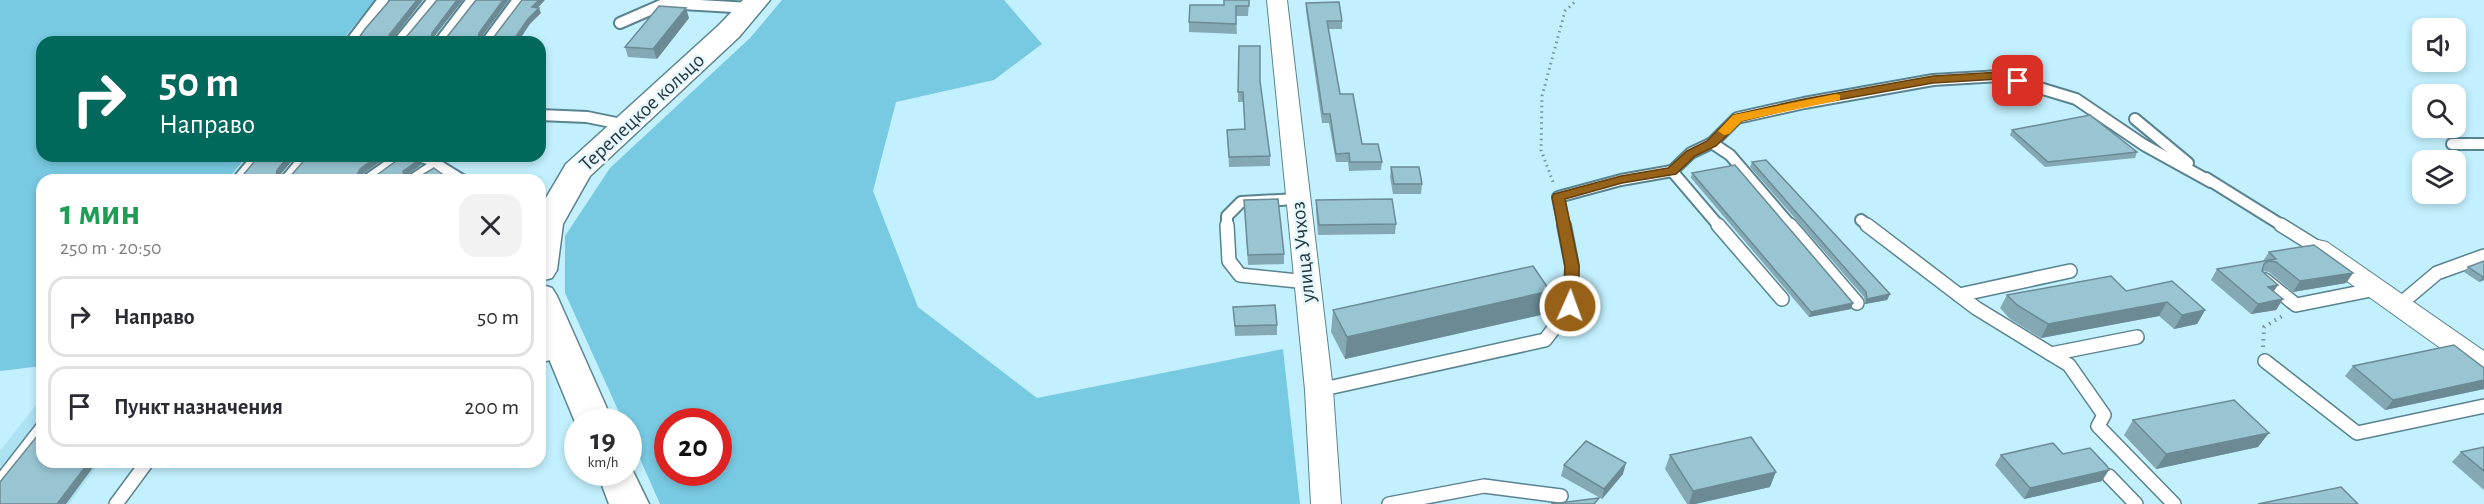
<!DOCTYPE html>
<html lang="ru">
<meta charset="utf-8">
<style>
:root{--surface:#fff;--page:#f2f2f3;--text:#2b2b33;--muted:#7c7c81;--line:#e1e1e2}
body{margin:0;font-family:"Alegreya Sans",sans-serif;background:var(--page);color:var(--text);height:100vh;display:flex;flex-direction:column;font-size:22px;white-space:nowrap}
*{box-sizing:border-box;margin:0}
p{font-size:20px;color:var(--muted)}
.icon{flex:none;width:33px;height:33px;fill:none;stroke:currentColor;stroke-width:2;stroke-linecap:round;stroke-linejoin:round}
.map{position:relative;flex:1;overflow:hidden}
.sheet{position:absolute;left:36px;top:174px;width:510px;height:294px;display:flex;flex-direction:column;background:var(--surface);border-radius:18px;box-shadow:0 3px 9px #0003}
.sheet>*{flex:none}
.guide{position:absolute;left:36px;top:36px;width:510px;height:126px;border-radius:18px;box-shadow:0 3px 9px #0003;background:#00695c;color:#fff;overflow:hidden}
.fabs{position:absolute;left:2412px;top:18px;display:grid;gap:12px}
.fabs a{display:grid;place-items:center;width:54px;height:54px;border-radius:12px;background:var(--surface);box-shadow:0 3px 9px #0003;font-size:30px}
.speed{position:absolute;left:564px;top:408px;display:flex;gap:12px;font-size:30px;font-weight:700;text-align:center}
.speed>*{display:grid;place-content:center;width:78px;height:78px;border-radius:50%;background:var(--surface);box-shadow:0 3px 9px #0003;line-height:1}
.speed small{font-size:15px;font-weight:400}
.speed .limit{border:9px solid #d22;background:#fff;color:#111}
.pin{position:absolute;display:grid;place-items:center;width:51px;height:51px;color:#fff;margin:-26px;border-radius:12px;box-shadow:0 3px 9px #0006}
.me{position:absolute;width:66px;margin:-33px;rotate:2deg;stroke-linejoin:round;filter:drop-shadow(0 0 4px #0008)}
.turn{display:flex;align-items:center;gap:21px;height:126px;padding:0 24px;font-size:27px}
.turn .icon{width:78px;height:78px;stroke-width:2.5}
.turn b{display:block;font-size:42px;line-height:51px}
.round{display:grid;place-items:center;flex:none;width:63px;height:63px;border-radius:18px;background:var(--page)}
.overview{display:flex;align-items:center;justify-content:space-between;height:102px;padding:0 24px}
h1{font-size:36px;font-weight:600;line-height:45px;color:#1e9e55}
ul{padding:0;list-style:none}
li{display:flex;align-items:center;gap:18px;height:81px;margin:0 12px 9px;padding:0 12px;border:3px solid var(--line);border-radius:18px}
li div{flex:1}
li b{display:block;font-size:22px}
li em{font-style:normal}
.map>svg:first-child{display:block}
.built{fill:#ade2f3}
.green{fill:#78cae2;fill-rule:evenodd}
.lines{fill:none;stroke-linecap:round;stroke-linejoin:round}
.lane-far1-casing{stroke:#59838f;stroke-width:14}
.lane-casing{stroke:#59838f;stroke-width:16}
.street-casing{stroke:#59838f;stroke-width:2}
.secondary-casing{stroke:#59838f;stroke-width:3}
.path-far1{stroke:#75959f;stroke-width:3;stroke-dasharray:1.5 4;stroke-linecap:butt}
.path{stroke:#75959f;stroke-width:4;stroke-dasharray:1.5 5;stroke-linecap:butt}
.lane-far1{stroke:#fff;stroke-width:10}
.lane{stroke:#fff;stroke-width:13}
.street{fill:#fff;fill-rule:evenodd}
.secondary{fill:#fff;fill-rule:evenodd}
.wall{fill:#84a9b5}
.shaded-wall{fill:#6b8a94}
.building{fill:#99c5d3;stroke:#6b8a94;stroke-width:1.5}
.route{fill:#976218;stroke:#624010;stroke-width:1.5}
.slow{fill:#f59e0b}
.labels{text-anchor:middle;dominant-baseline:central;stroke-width:5;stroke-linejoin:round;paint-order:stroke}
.street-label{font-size:21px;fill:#24363c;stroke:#e6f8fe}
</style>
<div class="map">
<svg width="2484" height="504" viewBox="0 0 2484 504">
<rect width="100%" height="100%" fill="#c3f0fe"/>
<polygon class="built" points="42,397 42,462 100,462 69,504 0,504 0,451"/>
<g class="green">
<polygon points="0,0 375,0 341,42 42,42 42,156 247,156 227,180 42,180 42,366 0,371"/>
<path d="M 782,0 L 1004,0 L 1042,44 L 994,80 L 896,102 L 873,191 L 918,307 L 1037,398 L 1283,349 L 1300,504 L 660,504 L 629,434 L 628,422 L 623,421 L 565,293 L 565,236 L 610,168 L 750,38 ZM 668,422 L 718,422 L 718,472 L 668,472 Z"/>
</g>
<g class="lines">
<defs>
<g id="lane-far1">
<polyline points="620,23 666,3 750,8"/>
<polyline points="351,42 383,0"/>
<polyline points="399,42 433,0"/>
<polyline points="440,42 472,0"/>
<polyline points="487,42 518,0"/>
<polyline points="540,115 587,117 626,125"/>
<polyline points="2135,119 2188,163"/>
<polyline points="1712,143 1737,118 1804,103 1933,80 2000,76 2076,99 2144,145 2211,182"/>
<polyline points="2452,144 2484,144"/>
<polyline points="417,156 428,159 462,180"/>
<polyline points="2206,178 2283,226"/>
<polyline points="238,180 258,156"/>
<polyline points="286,180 306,156"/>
<polyline points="367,180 401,156"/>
<polyline points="412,180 436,164"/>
<polyline points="1861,220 1869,226"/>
<polyline points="1227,226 1227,216 1241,202 1298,199"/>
<polyline points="1564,226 1558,197 1621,180 1672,171"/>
<polyline points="1719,226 1672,171 1691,153 1712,143 1730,155 1791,226"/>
</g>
<g id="lane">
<polyline points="1227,225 1229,261 1240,275 1307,282"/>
<polyline points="1718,225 1782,299"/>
<polyline points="1790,225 1857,303"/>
<polyline points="1867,225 1976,308 2069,365 2104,415 2098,426 2174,504"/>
<polyline points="2281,225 2318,248"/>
<polyline points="2265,280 2296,305 2376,289"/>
<polyline points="1959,295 2070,271"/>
<polyline points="2399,305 2437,273 2484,256"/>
<polyline points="2051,354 2137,337"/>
<polyline points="540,356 562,350"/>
<polyline points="2265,361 2357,433 2484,406"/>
<polyline points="1319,390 1545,340 1571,306 1572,266 1564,225"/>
<polyline points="2109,476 2136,504"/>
<polyline points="0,482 42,428"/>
<polyline points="116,504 147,462"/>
<polyline points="1389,504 1484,486 1561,496"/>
</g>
<g id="street">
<polygon points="1267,0 1287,0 1333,390 1341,504 1311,504 1305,390"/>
<polygon points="2318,240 2327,242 2484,351 2484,375 2474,372 2309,254 2305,248 2309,242"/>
</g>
<g id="secondary">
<polygon points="743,0 770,0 739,37 590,176 563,224 557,270 552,278 540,281 540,208 566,164 719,25"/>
<polygon points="540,284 552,288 557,296 613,422 578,422 578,426 575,422 540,337"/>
<polygon points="628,461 649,504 609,504 597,472 628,472"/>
</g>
</defs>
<use href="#lane-far1" class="lane-far1-casing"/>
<use href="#lane" class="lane-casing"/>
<use href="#street" class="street-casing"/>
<use href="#secondary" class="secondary-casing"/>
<polyline class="path-far1" points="1553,182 1541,150 1542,96 1565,11 1577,0"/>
<polyline class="path" points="2263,347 2264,327 2284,315"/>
<use href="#lane-far1" class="lane-far1"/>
<use href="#lane" class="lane"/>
<use href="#street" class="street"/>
<use href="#secondary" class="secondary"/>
</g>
<g class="wall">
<polygon points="1249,0 1248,16 1236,16 1237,34 1189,32 1189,22 1224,5"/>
<polygon points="1306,3 1342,21 1342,29 1328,29 1340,94 1362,144 1382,162 1381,170 1349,171 1348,162 1336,162 1329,123 1322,123 1306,11"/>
<polygon points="689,18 657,59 628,57 625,47"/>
<polygon points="1239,46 1260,81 1270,156 1270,166 1229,167 1227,130 1245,129 1243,102 1238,102"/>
<polygon points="2012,130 2137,152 2135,158 2045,167 2010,135"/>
<polygon points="1752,162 1890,294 1887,300 1865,304 1864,297 1750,167"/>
<polygon points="1391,167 1422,184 1421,194 1393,194 1390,177"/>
<polygon points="1692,173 1853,303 1851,309 1809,317 1691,178"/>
<polygon points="1244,200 1284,254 1284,264 1248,265"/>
<polygon points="1316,200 1396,224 1395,234 1318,235 1316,210"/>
<polygon points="2269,252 2353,273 2346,283 2293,292 2269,272 2262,271 2273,291 2283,299 2276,310 2251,314 2211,280 2217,269 2263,261"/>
<polygon points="2484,261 2484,280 2479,282 2464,272 2468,267"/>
<polygon points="1550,291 1545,314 1345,359 1331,332 1333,310"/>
<polygon points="2126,291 2205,310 2197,324 2174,329 2159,316 2041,338 2010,319 2000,308 2007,295"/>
<polygon points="1233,307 1277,325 1277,335 1235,336"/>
<polygon points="2353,366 2484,368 2484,389 2385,410 2345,376"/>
<polygon points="2133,420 2258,447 2156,469 2124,435"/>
<polygon points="2484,447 2484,490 2452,462 2461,452"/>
<polygon points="2063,454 2102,481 2024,499 1995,465 2001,455"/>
<polygon points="1670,455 1770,487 1695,504 1687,504 1665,469"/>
<polygon points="1564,465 1623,474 1602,499 1561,476"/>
</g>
<g class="shaded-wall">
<polygon points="417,0 423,0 392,40 389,35"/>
<polygon points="457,0 463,0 434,37 433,42 431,39 432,33"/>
<polygon points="503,0 509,0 481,38 480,42 478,39 479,33"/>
<polygon points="539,0 545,0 534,12 532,7"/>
<polygon points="539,8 541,13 530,24 518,42 512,42 528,19"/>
<polygon points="686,8 689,18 657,59 653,49"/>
<polygon points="289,156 296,156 280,175 279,180 276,177 277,170"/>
<polygon points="378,156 388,156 363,174 360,180 357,175 360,169"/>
<polygon points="419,160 421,165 406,176 406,180 404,180 403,171"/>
<polygon points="2353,273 2346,283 2293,292 2300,281"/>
<polygon points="2484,276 2484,280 2479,282 2483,277"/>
<polygon points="2278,285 2271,296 2268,287"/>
<polygon points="1550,291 1545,314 1345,359 1347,337"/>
<polygon points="1890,294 1887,300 1865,304 1867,299"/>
<polygon points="2283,299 2276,310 2251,314 2258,304"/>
<polygon points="2167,302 2159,316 2041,338 2048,324"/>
<polygon points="1853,303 1851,309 1809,317 1811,312"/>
<polygon points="2205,310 2197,324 2174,329 2182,315"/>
<polygon points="2484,380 2484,389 2385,410 2393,400"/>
<polygon points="2269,433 2258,447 2156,469 2166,454"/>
<polygon points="89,462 97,462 66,504 57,504"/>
<polygon points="1626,463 1623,474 1602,499 1604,489"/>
<polygon points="2109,470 2102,481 2024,499 2030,488"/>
<polygon points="1776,472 1770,487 1695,504 1689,504 1693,491"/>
</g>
<g class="building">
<polygon points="390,0 417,0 389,35 392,42 356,42 365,29"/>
<polygon points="437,0 457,0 432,33 431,39 434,42 402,42"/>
<polygon points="476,0 503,0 479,33 478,39 481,42 443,42"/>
<polygon points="522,0 539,0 532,7 539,8 528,19 512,42 490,42"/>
<polygon points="1224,0 1249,0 1249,6 1236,6 1236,24 1189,22 1190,5 1224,5"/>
<polygon points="1339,2 1342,21 1327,21 1340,94 1353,94 1362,144 1378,144 1382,162 1350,162 1349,153 1336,154 1330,114 1323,114 1306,3"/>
<polygon points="659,6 686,8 653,49 625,47"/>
<polygon points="1239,46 1260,46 1260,81 1270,156 1229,157 1227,130 1245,129 1243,92 1238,92"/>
<polygon points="2090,115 2137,152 2048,162 2012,130"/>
<polygon points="259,156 289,156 277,170 276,177 279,180 239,180"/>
<polygon points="308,156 378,156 360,169 357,175 360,180 287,180"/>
<polygon points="403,156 409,156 419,160 403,171 404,179 405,180 370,180"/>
<polygon points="1766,160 1890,294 1867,299 1866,292 1752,162"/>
<polygon points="1735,165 1853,303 1811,312 1692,173"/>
<polygon points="1391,167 1419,167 1422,184 1394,184"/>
<polygon points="434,168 450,180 414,180"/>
<polygon points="1278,199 1284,254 1248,255 1244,200"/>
<polygon points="1392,199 1396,224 1319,225 1316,200"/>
<polygon points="2314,245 2353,273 2300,281 2276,262 2268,261 2264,264 2262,271 2278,285 2268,287 2283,299 2258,304 2217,269 2276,259 2269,252"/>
<polygon points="2484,261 2484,276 2483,277 2468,267"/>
<polygon points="1533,266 1550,291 1347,337 1333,310"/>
<polygon points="2111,276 2126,291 2172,281 2205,310 2182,315 2167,302 2048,324 2017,305 2007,295"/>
<polygon points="1275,305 1277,325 1235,326 1233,307"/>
<polygon points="2454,345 2484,368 2484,380 2393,400 2353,366"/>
<polygon points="2234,400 2269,433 2166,454 2133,420"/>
<polygon points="42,430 42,462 89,462 57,504 0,504 0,482"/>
<polygon points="1751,437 1776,472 1693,491 1670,455"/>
<polygon points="1586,441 1626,463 1604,489 1564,465"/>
<polygon points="2053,443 2063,454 2090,448 2107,466 2109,470 2030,488 2001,455"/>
<polygon points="2484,447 2484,471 2461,452"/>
<polygon points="2341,487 2358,504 2258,504"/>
<polygon points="1599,498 1594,504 1551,504"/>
</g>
<polygon class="route" points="2000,72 2024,81 2018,84 1999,79 1933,83 1804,106 1742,121 1716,146 1695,156 1676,174 1622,183 1565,199 1579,266 1578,306 1570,311 1563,306 1565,266 1552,197 1554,194 1621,176 1668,168 1687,151 1707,141 1733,115 1804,99 1933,76"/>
<polygon class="slow" points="1836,94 1840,95 1840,100 1742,121 1729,134 1724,135 1718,131 1733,115"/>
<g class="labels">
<g class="street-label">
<text transform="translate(642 112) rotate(-43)">Терепецкое кольцо</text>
<text transform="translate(1303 252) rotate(-96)">улица Учхоз</text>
</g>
</g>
</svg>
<div class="fabs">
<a><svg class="icon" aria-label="sound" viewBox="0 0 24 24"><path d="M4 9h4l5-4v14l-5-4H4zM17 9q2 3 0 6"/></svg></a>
<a><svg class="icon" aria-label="search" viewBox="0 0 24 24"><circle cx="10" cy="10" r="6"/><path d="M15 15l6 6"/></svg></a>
<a><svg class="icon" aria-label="layers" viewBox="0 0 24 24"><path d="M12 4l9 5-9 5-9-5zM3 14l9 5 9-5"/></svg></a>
</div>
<div class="speed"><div>19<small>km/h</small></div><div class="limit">20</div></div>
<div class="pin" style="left:2018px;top:81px;background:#d93025"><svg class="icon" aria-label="arrive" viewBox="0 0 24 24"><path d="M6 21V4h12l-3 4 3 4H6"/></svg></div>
<svg class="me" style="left:1570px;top:306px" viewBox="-20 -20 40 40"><circle r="17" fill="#976218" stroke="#fff" stroke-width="3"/><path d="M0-11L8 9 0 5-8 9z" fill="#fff"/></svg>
<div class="guide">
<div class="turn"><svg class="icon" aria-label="right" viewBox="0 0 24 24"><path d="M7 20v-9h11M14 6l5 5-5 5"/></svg><div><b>50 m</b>Направо</div></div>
</div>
<section class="sheet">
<div class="overview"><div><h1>1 мин</h1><p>250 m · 20:50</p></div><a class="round"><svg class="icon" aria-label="close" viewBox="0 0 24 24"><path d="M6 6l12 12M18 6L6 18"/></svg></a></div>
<ul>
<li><svg class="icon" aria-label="right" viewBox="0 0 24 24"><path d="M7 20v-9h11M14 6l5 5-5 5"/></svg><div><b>Направо</b></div><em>50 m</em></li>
<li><svg class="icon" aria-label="arrive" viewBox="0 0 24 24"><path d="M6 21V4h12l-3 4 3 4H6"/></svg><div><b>Пункт назначения</b></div><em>200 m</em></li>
</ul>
</section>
</div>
